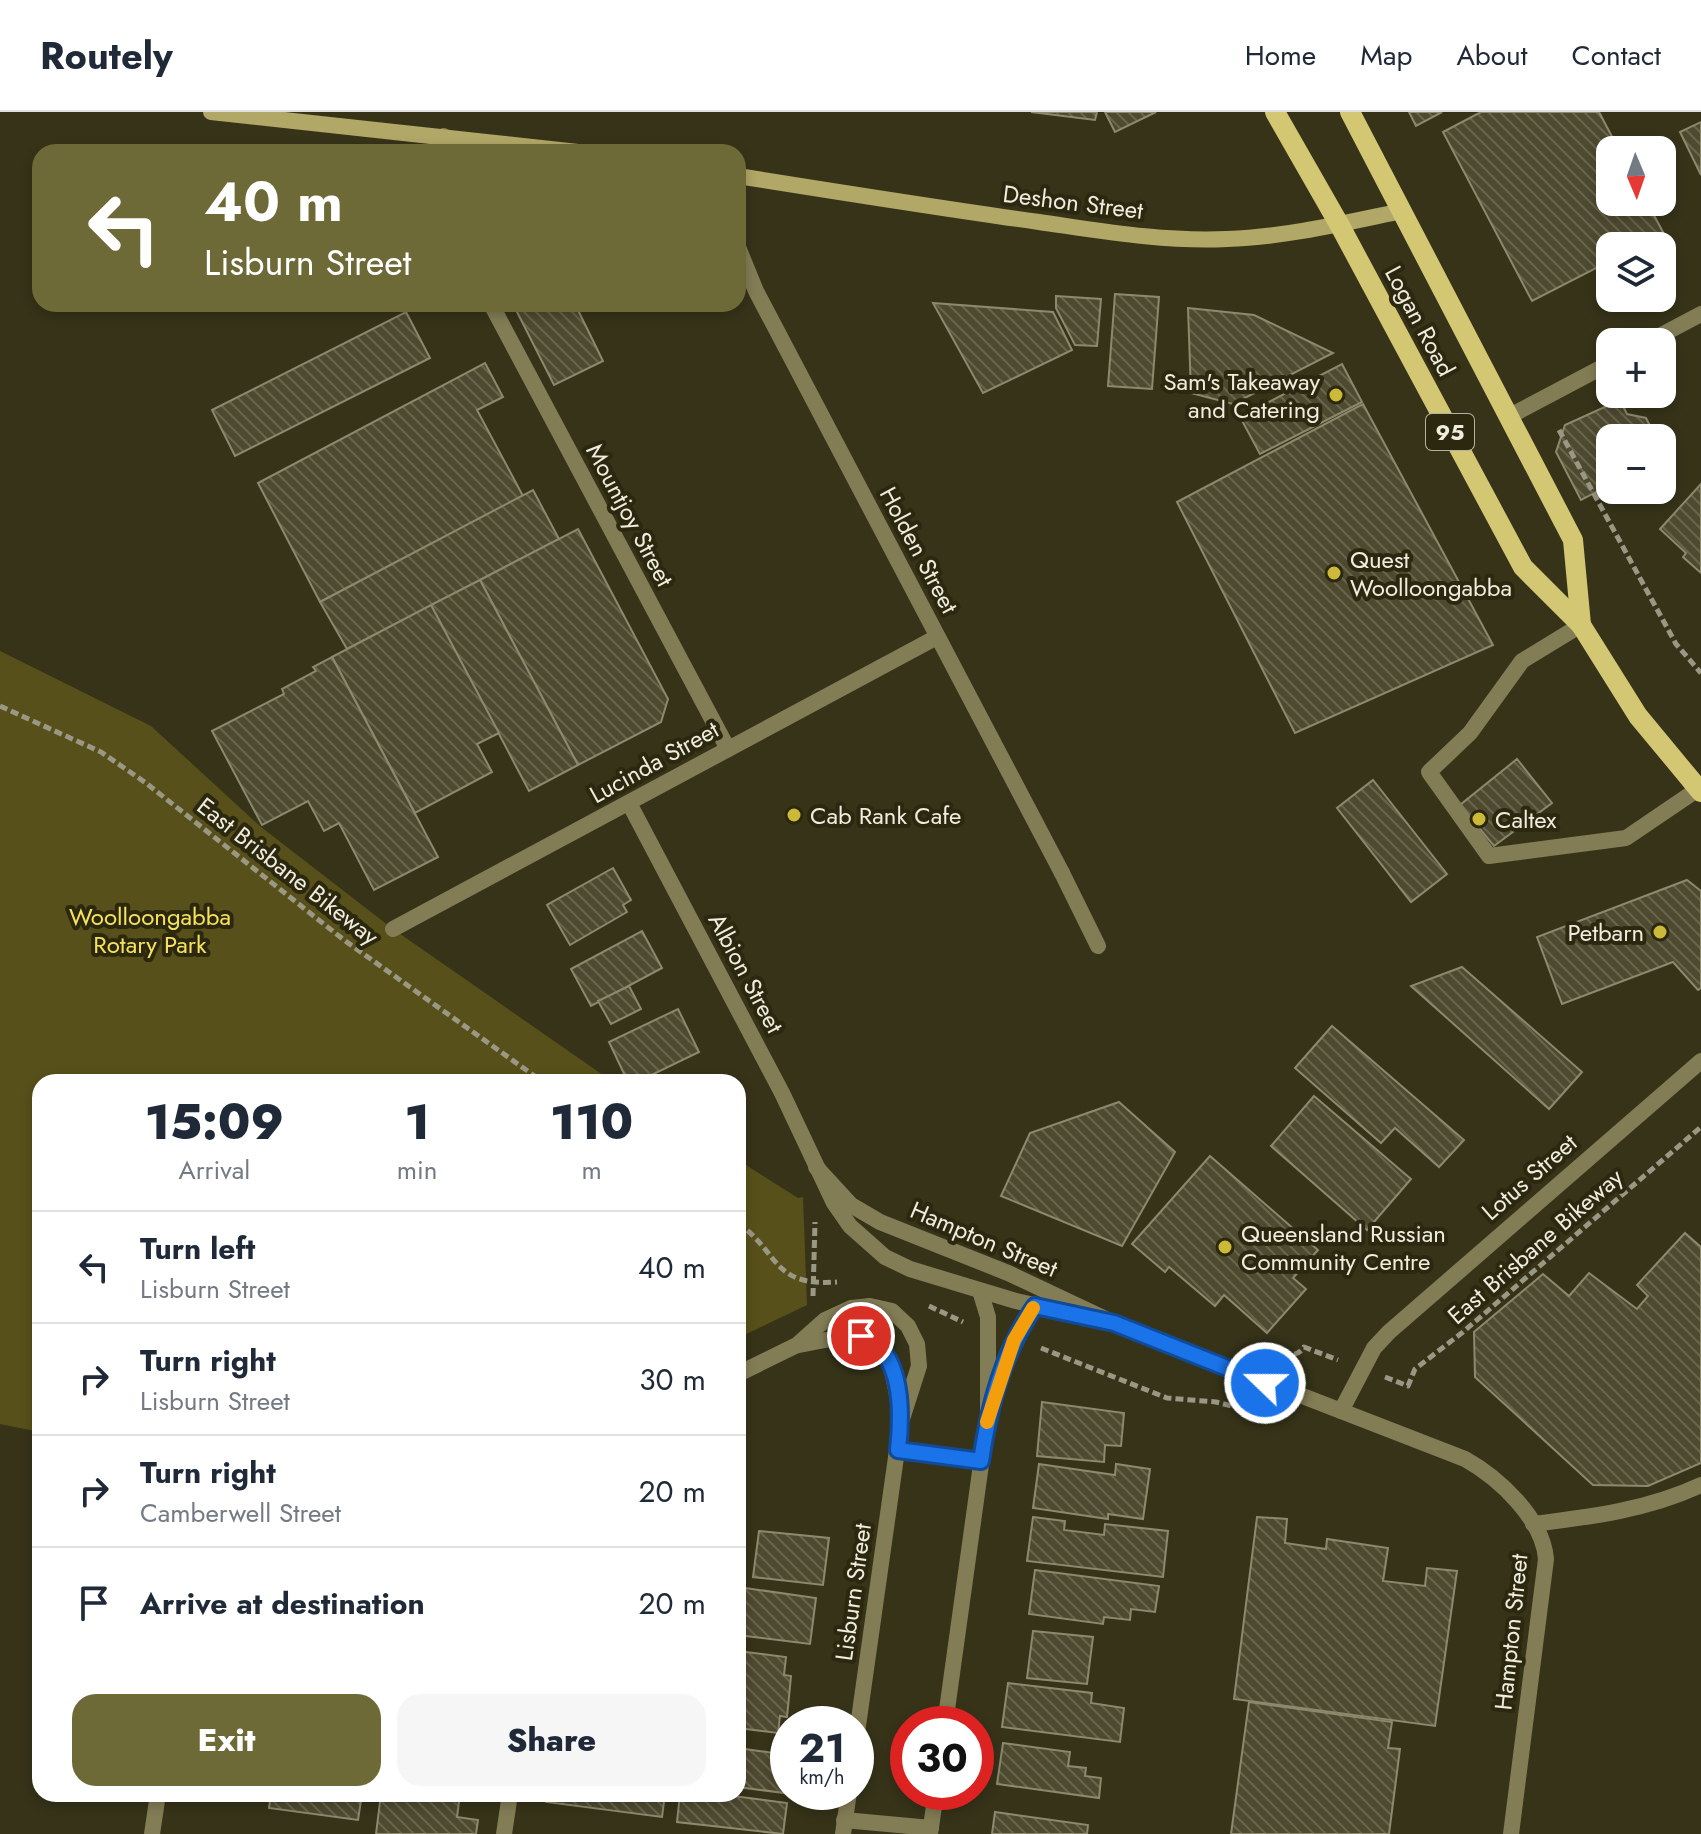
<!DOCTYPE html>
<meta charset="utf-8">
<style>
:root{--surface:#fff;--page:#f6f6f7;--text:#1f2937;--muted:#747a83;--line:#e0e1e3;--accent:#6d6a38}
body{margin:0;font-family:Jost,sans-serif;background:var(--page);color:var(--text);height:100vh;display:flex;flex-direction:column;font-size:30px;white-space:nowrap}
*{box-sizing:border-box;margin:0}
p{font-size:26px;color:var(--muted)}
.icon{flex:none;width:44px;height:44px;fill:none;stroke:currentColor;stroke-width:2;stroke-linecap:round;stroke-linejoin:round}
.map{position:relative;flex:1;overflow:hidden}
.panel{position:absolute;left:32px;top:962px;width:714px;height:728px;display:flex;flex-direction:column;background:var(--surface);border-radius:24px;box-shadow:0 4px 12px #0003}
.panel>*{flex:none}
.hud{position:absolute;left:32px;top:32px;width:714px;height:168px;border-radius:24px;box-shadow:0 4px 12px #0003;background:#6d6a38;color:#fff;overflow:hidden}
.needle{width:52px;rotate:178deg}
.fabs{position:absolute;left:1596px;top:24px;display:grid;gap:16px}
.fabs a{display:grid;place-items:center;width:80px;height:80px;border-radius:16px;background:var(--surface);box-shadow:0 4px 12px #0003;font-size:40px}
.speed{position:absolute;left:770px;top:1594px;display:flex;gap:16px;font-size:40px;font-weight:700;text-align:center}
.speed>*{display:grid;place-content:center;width:104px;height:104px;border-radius:50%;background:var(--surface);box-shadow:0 4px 12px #0003;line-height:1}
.speed small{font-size:20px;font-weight:400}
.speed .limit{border:12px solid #d22;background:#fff;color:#111}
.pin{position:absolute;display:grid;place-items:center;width:68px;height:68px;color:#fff;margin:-34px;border:4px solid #fff;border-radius:50%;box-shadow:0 2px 8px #0007}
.me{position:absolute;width:88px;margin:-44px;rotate:292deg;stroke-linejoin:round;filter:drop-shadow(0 0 6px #0008)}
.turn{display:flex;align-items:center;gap:28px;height:168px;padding:0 40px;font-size:36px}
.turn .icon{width:104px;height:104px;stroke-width:2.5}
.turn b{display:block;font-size:56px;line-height:68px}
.eta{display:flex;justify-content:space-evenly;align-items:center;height:136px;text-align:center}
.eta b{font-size:48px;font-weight:800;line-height:56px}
.cta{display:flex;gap:16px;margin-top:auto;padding:16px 40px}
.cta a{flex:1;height:92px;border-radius:24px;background:var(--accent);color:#fff;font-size:32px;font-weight:800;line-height:92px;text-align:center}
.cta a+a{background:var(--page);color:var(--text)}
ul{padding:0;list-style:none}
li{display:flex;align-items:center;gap:24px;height:112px;padding:0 40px;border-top:2px solid var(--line)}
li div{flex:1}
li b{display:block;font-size:30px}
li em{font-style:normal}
header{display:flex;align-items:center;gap:48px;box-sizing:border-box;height:112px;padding:0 40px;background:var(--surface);border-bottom:2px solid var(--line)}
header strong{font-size:38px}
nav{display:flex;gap:44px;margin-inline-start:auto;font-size:28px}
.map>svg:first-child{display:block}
.green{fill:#58501a}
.building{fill:url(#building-back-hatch);stroke:#8d896d;stroke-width:2}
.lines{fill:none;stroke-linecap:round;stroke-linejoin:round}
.path{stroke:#9a9884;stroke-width:5;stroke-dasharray:8 4;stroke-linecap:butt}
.lane{stroke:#837d56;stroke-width:16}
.street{stroke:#837d56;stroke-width:16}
.secondary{stroke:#b1a767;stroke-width:16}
.primary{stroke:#d4c774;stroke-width:20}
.route-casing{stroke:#114b97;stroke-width:20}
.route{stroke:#1a73e8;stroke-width:14}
.slow{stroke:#f59e0b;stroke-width:14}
.poi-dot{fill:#ccb939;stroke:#2c280f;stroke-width:3}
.labels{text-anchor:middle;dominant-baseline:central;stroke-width:8;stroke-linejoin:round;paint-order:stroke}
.shield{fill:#2c280f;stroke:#b4b2a0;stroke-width:2}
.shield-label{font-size:22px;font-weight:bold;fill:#efedde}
.street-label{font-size:24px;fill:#efedde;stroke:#2c280f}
.poi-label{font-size:24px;fill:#efedde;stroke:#2c280f;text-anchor:start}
.park-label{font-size:24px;fill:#f7e35b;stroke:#2c280f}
</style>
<header>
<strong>Routely</strong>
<nav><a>Home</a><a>Map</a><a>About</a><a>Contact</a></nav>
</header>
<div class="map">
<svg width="1701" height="1722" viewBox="0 0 1701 1722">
<defs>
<pattern id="building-back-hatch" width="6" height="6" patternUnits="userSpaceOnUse" patternTransform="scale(2)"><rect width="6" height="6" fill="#4e4a30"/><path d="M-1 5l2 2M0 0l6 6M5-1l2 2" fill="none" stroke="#68644e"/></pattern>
</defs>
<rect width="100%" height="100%" fill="#363319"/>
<g class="green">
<polygon points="0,539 151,614 261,715 393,817 613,970 40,970 40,1320 0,1312"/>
<polygon points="738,1048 798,1086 803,1085 807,1193 738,1226"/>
</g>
<g class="building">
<polygon points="1031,0 1097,0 1095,8"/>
<polygon points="1105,0 1156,0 1115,20"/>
<polygon points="1409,0 1442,0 1416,14"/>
<polygon points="1481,0 1599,0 1619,38 1610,38 1610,90 1647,90 1664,122 1640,134 1610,134 1610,149 1532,189 1443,20"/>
<polygon points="1701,10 1701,63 1680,20"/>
<polygon points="1115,182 1159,185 1152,277 1108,274"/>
<polygon points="1056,184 1101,187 1097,234 1075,233 1056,196"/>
<polygon points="933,191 1053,200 1072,238 983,281"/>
<polygon points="513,192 575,192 603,249 554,273"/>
<polygon points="1188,196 1254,203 1333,241 1233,292 1191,281"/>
<polygon points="406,200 430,246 235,344 212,298"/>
<polygon points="485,251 503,285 477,298 523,384 320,490 258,371"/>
<polygon points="1342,252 1362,290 1260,342 1240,305"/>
<polygon points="1620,288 1627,302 1646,306 1656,326 1610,326 1610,373 1581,388 1556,340 1565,313"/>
<polygon points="1363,292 1493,533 1295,621 1177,390"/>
<polygon points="1701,372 1701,461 1683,445 1686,441 1660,417"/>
<polygon points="533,378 559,427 347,537 320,490"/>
<polygon points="578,417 668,587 661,610 578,653 480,468"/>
<polygon points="480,468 578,653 529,679 431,493"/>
<polygon points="431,493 499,621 477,632 492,660 415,701 332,545"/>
<polygon points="332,545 438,745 374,778 339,711 324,719 308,689 262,713 212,619 284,582 282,577 316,559 313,555"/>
<polygon points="1517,647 1552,691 1494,734 1460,693"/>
<polygon points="1373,668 1447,762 1411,790 1337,696"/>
<polygon points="613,756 631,788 623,793 627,800 570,833 547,793"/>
<polygon points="1687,768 1701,779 1701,876 1698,878 1673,850 1562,892 1537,825"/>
<polygon points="642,819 662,856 591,894 571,857"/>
<polygon points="1462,855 1582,960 1549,997 1411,874"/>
<polygon points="629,874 641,897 611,912 598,889"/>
<polygon points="678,897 699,940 637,970 628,970 609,930"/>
<polygon points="1332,914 1464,1028 1439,1055 1395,1016 1381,1031 1295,956"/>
<polygon points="1314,984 1411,1067 1367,1118 1271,1034"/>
<polygon points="1119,990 1175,1040 1122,1134 1001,1084 1030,1021"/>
<polygon points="1210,1044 1318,1138 1293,1166 1306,1177 1267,1221 1224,1183 1215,1194 1169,1155 1165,1160 1132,1132"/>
<polygon points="1685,1121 1701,1135 1701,1351 1648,1374 1593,1373 1475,1265 1474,1220 1543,1162 1569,1184 1589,1161 1637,1197 1648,1184 1637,1173"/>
<polygon points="1042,1290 1124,1301 1121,1334 1105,1333 1104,1350 1037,1344"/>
<polygon points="1039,1352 1115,1363 1116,1352 1150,1357 1143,1407 1108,1402 1108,1407 1033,1396"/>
<polygon points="1033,1405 1065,1409 1064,1418 1104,1423 1105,1412 1168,1419 1163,1465 1027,1449"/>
<polygon points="1257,1405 1287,1407 1285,1431 1326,1437 1327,1427 1388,1436 1383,1469 1425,1474 1427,1456 1457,1459 1435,1614 1234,1587"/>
<polygon points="759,1419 829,1426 823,1473 753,1465"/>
<polygon points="1035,1458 1159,1474 1155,1500 1131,1497 1130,1508 1104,1505 1103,1512 1029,1502"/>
<polygon points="738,1475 816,1486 810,1532 738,1523"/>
<polygon points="1033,1519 1093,1525 1087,1572 1027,1566"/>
<polygon points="738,1539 786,1545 784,1563 791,1564 787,1605 780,1604 778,1621 738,1616"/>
<polygon points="1008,1571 1092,1581 1091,1591 1124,1596 1120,1630 1002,1615"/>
<polygon points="1249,1590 1392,1610 1388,1636 1400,1637 1389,1722 1231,1722"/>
<polygon points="1003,1631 1070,1640 1068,1654 1086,1656 1085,1664 1101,1666 1099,1686 997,1672"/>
<polygon points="738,1636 788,1643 788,1680 807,1680 807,1684 738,1675"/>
<polygon points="271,1682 362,1682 358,1708 269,1696"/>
<polygon points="381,1682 460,1682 457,1705 478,1708 476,1722 376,1722"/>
<polygon points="547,1682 665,1682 662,1705 546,1690"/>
<polygon points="680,1682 718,1682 787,1691 783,1722 677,1710"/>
<polygon points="995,1700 1088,1713 1087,1722 992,1722"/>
</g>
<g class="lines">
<g class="path">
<polyline points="1559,318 1676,532 1701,561"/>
<polyline points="0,594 101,640 146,671 344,828 543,970"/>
<path d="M 738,1111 C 780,1141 772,1175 837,1170"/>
<polyline points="813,1184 815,1110"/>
<polyline points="929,1194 963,1210"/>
<polyline points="1041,1236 1167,1286 1216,1290 1252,1299 1255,1293"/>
<path d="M 1277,1248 L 1280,1239 C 1291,1243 1297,1245 1304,1235 L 1338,1248"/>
<polyline points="1385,1265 1408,1274 1415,1257 1463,1220 1701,1015"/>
</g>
<g class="lane">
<polyline points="1581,513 1522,549 1470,621 1429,660 1489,744 1626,726 1698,677"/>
<polyline points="1062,761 1098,834"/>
<path d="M 1533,1412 C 1590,1405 1648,1398 1701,1373"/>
<polyline points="504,1722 510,1682"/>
</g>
<g class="street">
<polyline points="441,40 444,24"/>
<polyline points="738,135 756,179 1062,761"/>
<polyline points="491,192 728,637"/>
<polyline points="1648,230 1701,202"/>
<polyline points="1508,305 1610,251"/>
<polyline points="629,691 782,981 834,1091 850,1114 885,1145 910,1157 1016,1189 1089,1205"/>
<polyline points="393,817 937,525"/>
<path d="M 816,1055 L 851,1093 L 880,1110 L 1008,1161 L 1114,1211 L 1465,1347 C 1499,1366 1543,1407 1546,1447 L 1511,1722"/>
<path d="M 799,1233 C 878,1217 888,1219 900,1302"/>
<polyline points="738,1262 797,1233 825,1208 851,1196 870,1194 892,1199 908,1214 917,1232 919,1254 901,1310 856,1628"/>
<polyline points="992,1289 1014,1228 1035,1194"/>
<polyline points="1341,1299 1374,1236 1389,1220 1701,949"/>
<polyline points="898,1338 981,1349"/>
<polyline points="945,1612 988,1302 988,1205 980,1179"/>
<polyline points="844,1708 931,1716"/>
<polyline points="152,1722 158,1682"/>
<polyline points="843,1722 849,1680"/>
<polyline points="930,1722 936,1680"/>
</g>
<g class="secondary">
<polyline points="211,0 578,40"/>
<path d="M 738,64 C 838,80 939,96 1039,110 C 1102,119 1164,130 1227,127 C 1286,125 1344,111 1402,99"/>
</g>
<g class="primary">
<polyline points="1275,0 1339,112 1523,455 1581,513 1638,604 1701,680"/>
<polyline points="1350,0 1573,428 1581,513"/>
</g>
</g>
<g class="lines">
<defs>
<path id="route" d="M 861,1224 C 904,1238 902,1302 898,1338 L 981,1349 C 989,1294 1003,1240 1035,1194 L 1114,1211 L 1265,1271"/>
</defs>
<use href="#route" class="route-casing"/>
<use href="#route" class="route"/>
<polyline class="slow" points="987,1310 1014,1228 1033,1196"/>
</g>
<g class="poi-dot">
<circle cx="1336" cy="283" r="8"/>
<circle cx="1334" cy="461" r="8"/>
<circle cx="794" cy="703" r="8"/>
<circle cx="1479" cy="707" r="8"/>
<circle cx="1660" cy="820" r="8"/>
<circle cx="1225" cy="1135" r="8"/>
</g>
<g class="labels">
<rect class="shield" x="1426" y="302" width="48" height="36" rx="6"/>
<g class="shield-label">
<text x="1450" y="320">95</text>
</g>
<g class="street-label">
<text transform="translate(1073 90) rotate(7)">Deshon Street</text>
<text transform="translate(1420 209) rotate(62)">Logan Road</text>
<text transform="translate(630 403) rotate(62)">Mountjoy Street</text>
<text transform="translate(919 438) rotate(62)">Holden Street</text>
<text transform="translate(654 650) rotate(-29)">Lucinda Street</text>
<text transform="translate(288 759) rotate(38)">East Brisbane Bikeway</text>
<text transform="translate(746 861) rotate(62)">Albion Street</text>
<text transform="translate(1529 1065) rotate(-41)">Lotus Street</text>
<text transform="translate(984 1127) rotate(23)">Hampton Street</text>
<text transform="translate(1535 1134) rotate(-41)">East Brisbane Bikeway</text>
<text transform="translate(853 1480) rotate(-82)">Lisburn Street</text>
<text transform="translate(1511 1520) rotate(-84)">Hampton Street</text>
</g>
<g class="poi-label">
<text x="1320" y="269" text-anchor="end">Sam's Takeaway<tspan x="1320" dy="28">and Catering</tspan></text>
<text x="1350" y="447">Quest<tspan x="1350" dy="28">Woolloongabba</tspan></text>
<text x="810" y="703">Cab Rank Cafe</text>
<text x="1495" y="707">Caltex</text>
<text x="1644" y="820" text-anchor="end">Petbarn</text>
<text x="1241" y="1121">Queensland Russian<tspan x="1241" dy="28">Community Centre</tspan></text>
</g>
<g class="park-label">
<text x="150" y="804">Woolloongabba<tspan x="150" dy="28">Rotary Park</tspan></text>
</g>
</g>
</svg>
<div class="fabs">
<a><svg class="needle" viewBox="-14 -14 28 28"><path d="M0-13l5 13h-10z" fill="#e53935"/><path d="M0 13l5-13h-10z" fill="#747a83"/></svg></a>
<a><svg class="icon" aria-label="layers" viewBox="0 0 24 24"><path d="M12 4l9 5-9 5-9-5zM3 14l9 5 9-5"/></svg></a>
<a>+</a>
<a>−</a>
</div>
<div class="speed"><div>21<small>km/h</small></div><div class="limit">30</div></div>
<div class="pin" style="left:861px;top:1224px;background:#d93025"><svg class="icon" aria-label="arrive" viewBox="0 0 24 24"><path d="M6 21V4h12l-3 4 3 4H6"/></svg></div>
<svg class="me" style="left:1265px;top:1271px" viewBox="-20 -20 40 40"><circle r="17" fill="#1a73e8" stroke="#fff" stroke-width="3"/><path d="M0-11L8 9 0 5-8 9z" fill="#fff"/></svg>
<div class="hud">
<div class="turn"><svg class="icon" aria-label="left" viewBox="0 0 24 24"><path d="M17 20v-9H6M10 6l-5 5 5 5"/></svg><div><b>40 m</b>Lisburn Street</div></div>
</div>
<section class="panel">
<div class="eta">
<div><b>15:09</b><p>Arrival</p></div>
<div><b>1</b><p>min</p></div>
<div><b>110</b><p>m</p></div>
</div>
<ul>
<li><svg class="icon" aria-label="left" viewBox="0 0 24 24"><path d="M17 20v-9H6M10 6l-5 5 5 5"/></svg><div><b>Turn left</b><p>Lisburn Street</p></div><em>40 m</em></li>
<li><svg class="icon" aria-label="right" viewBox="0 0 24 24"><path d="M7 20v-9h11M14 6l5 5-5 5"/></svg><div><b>Turn right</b><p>Lisburn Street</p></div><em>30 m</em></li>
<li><svg class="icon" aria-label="right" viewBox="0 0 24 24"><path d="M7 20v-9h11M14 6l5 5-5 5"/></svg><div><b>Turn right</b><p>Camberwell Street</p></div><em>20 m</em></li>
<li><svg class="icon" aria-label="arrive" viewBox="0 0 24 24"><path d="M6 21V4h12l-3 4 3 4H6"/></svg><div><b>Arrive at destination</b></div><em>20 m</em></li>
</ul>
<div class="cta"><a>Exit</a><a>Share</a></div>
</section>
</div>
